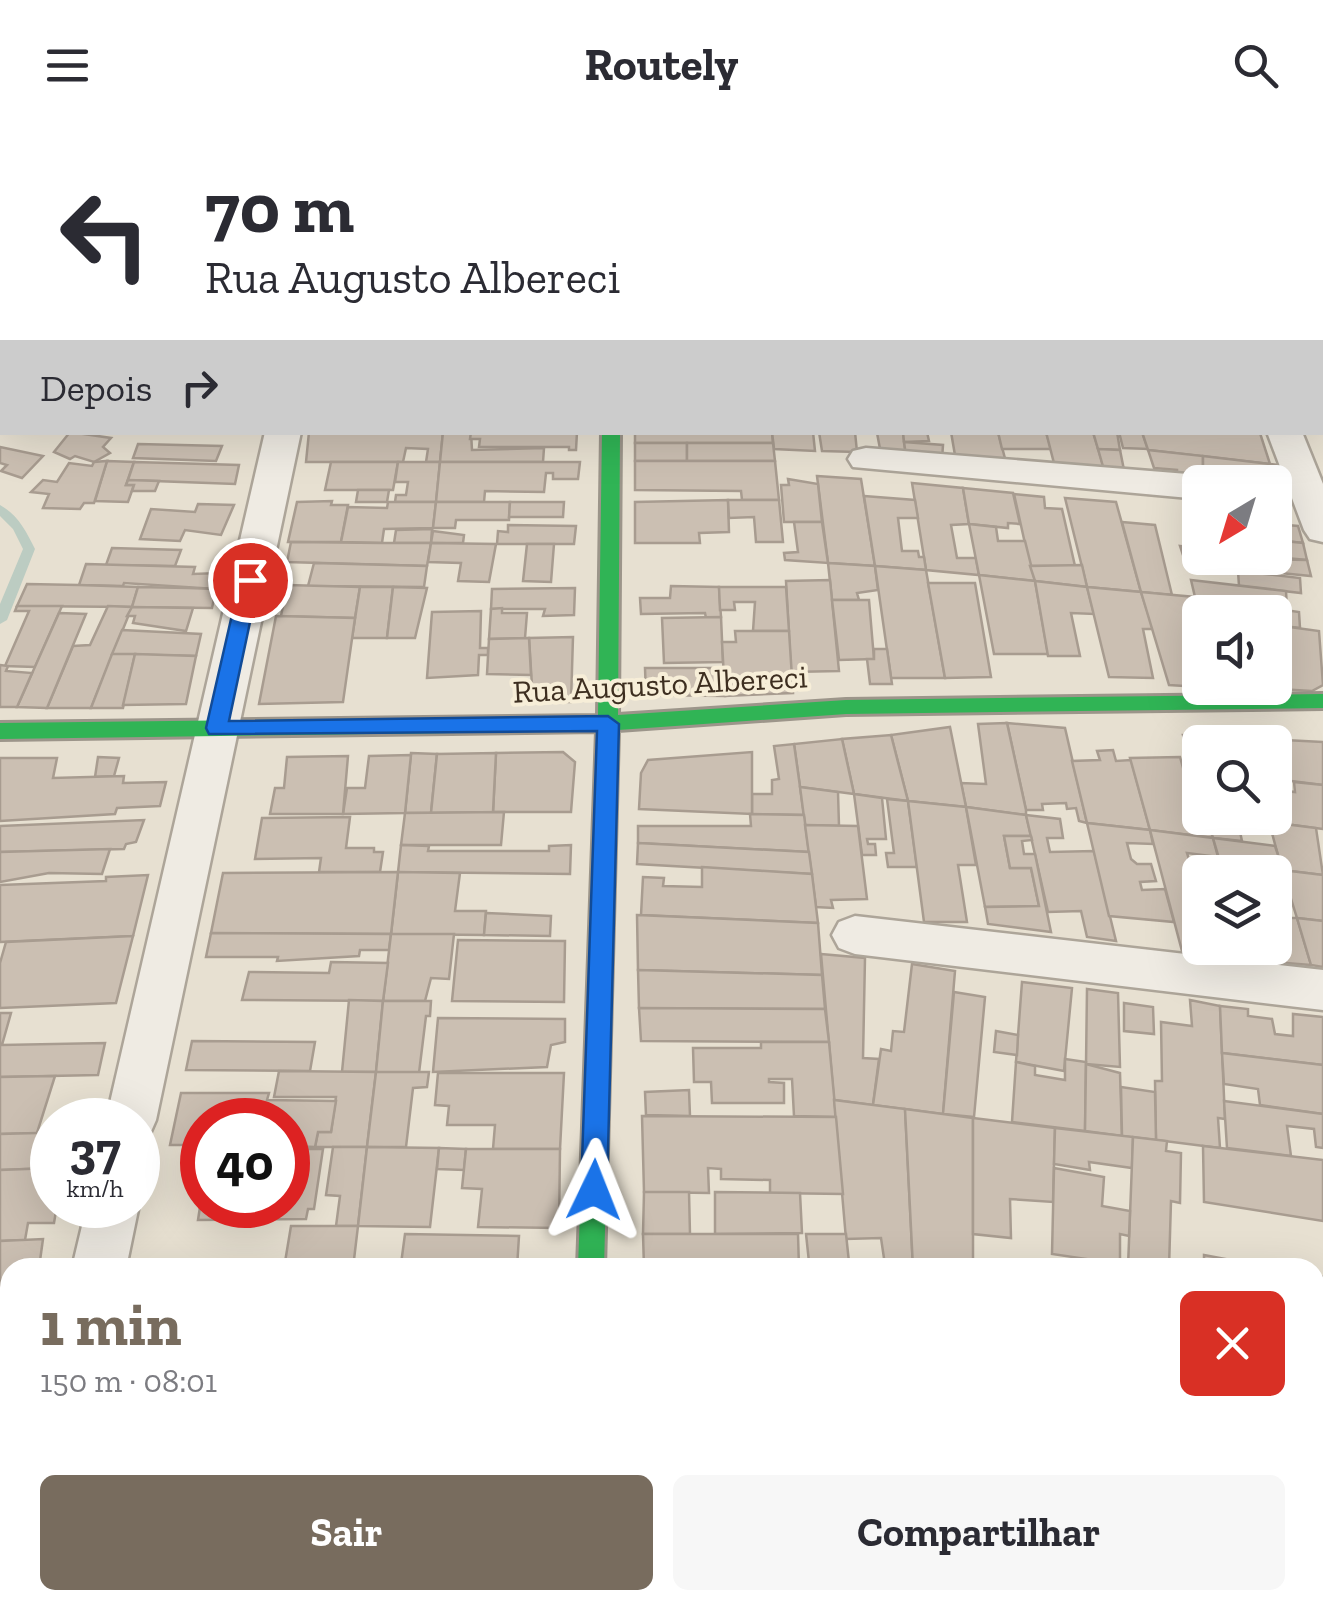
<!DOCTYPE html>
<html lang="pt">
<meta charset="utf-8">
<style>
:root{--surface:#fff;--page:#f7f7f7;--text:#2b2b33;--muted:#7c7c81;--accent:#786c5e}
body{margin:0;font-family:"Zilla Slab",serif;background:var(--page);color:var(--text);height:100vh;display:flex;flex-direction:column;font-size:38px;white-space:nowrap}
*{box-sizing:border-box;margin:0}
p{font-size:32px;color:var(--muted)}
.icon{flex:none;width:55px;height:55px;fill:none;stroke:currentColor;stroke-width:2;stroke-linecap:round;stroke-linejoin:round}
.map{position:relative;flex:1;overflow:hidden}
.details{position:absolute;left:0px;top:1128px;width:1325px;height:352px;display:flex;flex-direction:column;background:var(--surface);border-radius:30px 30px 0 0;box-shadow:0 10px 40px #0002}
.details>*{flex:none}
.guide{position:absolute;left:0px;top:0px;width:1325px;height:305px;box-shadow:0 10px 40px #0002;background:#fff;color:var(--text);overflow:hidden}
.needle{width:65px;rotate:218deg}
.controls{position:absolute;left:1182px;top:335px;display:grid;gap:20px}
.controls a{display:grid;place-items:center;width:110px;height:110px;border-radius:15px;background:var(--surface);box-shadow:0 10px 40px #0002;font-size:50px}
.speed{position:absolute;left:30px;top:968px;display:flex;gap:20px;font-size:50px;font-weight:700;text-align:center}
.speed>*{display:grid;place-content:center;width:130px;height:130px;border-radius:50%;background:var(--surface);box-shadow:0 10px 40px #0002;line-height:1}
.speed small{font-size:25px;font-weight:400}
.speed .limit{border:15px solid #d22;background:#fff;color:#111}
.pin{position:absolute;display:grid;place-items:center;width:85px;height:85px;color:#fff;margin:-42px;border:5px solid #fff;border-radius:50%;box-shadow:0 2px 10px #0007}
.me{position:absolute;width:110px;margin:-55px;rotate:2deg;stroke-linejoin:round;filter:drop-shadow(0 0 8px #0008)}
.turn{display:flex;align-items:center;gap:35px;height:210px;padding:0 40px;font-size:45px}
.turn .icon{width:130px;height:130px;stroke-width:2.5}
.turn b{display:block;font-size:70px;line-height:85px}
.then{display:flex;align-items:center;height:95px;padding:0 40px;background:#0003;gap:20px;font-size:38px}
.round{display:grid;place-items:center;flex:none;width:105px;height:105px;border-radius:15px;background:var(--page)}
.headline{display:flex;align-items:center;justify-content:space-between;height:170px;padding:0 40px}
h1{font-size:60px;font-weight:700;line-height:75px;color:var(--accent)}
.button{display:flex;gap:20px;margin-top:auto;padding:20px 40px}
.button a{flex:1;height:115px;border-radius:15px;background:var(--accent);color:#fff;font-size:40px;font-weight:700;line-height:115px;text-align:center}
.button a+a{background:var(--page);color:var(--text)}
header{display:flex;justify-content:space-between;align-items:center;height:130px;padding:0 40px;background:var(--surface);font-size:45px;font-weight:700}
.map>svg:first-child{display:block}
.lines{fill:none;stroke-linecap:round;stroke-linejoin:round}
.stream{fill:#bcccc2;fill-rule:evenodd}
.building{fill:#cbbfb2;stroke:#a89c90;stroke-width:2.5}
.street-casing{stroke:#ada599;stroke-width:5}
.fast-casing{stroke:#9c958a;stroke-width:6}
.street{fill:#efebe3;fill-rule:evenodd}
.fast{fill:#30b455;fill-rule:evenodd}
.route{fill:#1a73e8;stroke:#114b97;stroke-width:2.5}
.labels{text-anchor:middle;dominant-baseline:central;stroke-width:8;stroke-linejoin:round;paint-order:stroke}
.street-label{font-size:32px;fill:#3d2e20;stroke:#f7eed8}
</style>
<header><svg class="icon" aria-label="menu" viewBox="0 0 24 24"><path d="M4 6h16M4 12h16M4 18h16"/></svg>Routely<svg class="icon" aria-label="search" viewBox="0 0 24 24"><circle cx="10" cy="10" r="6"/><path d="M15 15l6 6"/></svg></header>
<div class="map">
<svg width="1323" height="1478" viewBox="0 0 1323 1478">
<rect width="100%" height="100%" fill="#e7e0d1"/>
<g class="lines">
<g class="stream">
<path d="M 0,375 C 18,385 26,401 35,419 L 7,490 L 0,494 L 0,474 L 23,419 L 13,399 L 0,386 Z"/>
<polygon points="0,1333 10,1338 10,1360 0,1355"/>
</g>
</g>
<g class="building">
<rect x="635" y="0" width="110" height="2"/>
<polygon points="70,302 111,308 103,317 110,323 94,332 75,326 70,329 54,322"/>
<polygon points="309,302 443,302 440,332 426,332 428,319 406,318 403,332 306,332"/>
<polygon points="443,302 471,302 472,320 544,318 543,332 440,332"/>
<polygon points="471,302 577,302 576,320 569,320 569,317 479,317 480,309 470,309"/>
<polygon points="635,302 772,302 773,313 635,313"/>
<polygon points="772,302 813,302 815,321 774,319"/>
<polygon points="819,302 855,302 857,322 822,321"/>
<polygon points="903,302 906,326 881,324 877,303"/>
<polygon points="903,302 927,302 929,311 904,312"/>
<polygon points="951,302 998,302 1007,336 956,331"/>
<polygon points="998,302 1046,302 1051,319 1002,319"/>
<polygon points="1046,302 1093,302 1106,345 1056,341"/>
<polygon points="1093,302 1117,302 1120,320 1098,319"/>
<polygon points="1119,302 1142,302 1148,319 1123,318"/>
<polygon points="1142,302 1260,303 1270,334 1148,320"/>
<polygon points="904,312 943,315 942,330 906,326"/>
<rect x="635" y="313" width="52" height="18"/>
<polygon points="687,313 773,313 775,331 687,331"/>
<polygon points="138,314 222,316 216,331 133,328"/>
<polygon points="0,317 43,326 22,348 1,341 7,335 0,333"/>
<polygon points="1098,319 1120,320 1124,340 1104,340"/>
<polygon points="1148,320 1203,326 1203,352 1177,353 1177,340 1154,338"/>
<polygon points="1203,326 1278,335 1284,355 1275,360 1275,352 1203,352"/>
<polygon points="107,331 134,332 126,355 134,355 128,372 95,371"/>
<polygon points="107,331 94,373 84,373 80,379 43,378 49,364 31,362 43,350 57,352 69,333 92,336 94,332"/>
<polygon points="635,331 775,331 779,370 742,370 741,361 635,360"/>
<polygon points="134,332 239,335 235,354 128,350"/>
<polygon points="331,332 398,332 393,360 325,360"/>
<polygon points="398,332 440,332 436,372 395,372 396,365 406,365 408,352 395,352"/>
<polygon points="440,332 580,332 578,349 553,349 553,343 546,343 544,362 485,361 484,372 436,372"/>
<polygon points="817,346 861,349 875,436 828,433"/>
<polygon points="788,349 818,354 822,392 784,392 781,355 789,355"/>
<polygon points="128,350 159,351 155,361 132,361 134,355 126,355"/>
<polygon points="912,353 963,358 969,394 951,395 957,428 976,428 979,445 926,440"/>
<polygon points="963,358 1013,363 1020,394 1008,393 1008,398 969,394"/>
<polygon points="358,360 389,360 387,372 356,372"/>
<polygon points="1014,364 1044,367 1045,378 1062,379 1075,436 1030,436"/>
<polygon points="864,366 915,370 918,388 898,388 902,421 918,421 919,427 924,427 926,440 875,436"/>
<polygon points="1065,368 1116,372 1141,462 1087,457"/>
<polygon points="728,370 729,402 699,403 700,413 635,413 635,372"/>
<polygon points="728,370 779,370 783,412 756,412 754,387 729,388"/>
<polygon points="332,371 331,375 348,375 341,412 288,412 297,372"/>
<polygon points="388,372 436,372 433,398 384,399 382,413 341,412 348,377 387,378"/>
<polygon points="436,372 510,372 509,390 456,390 455,398 433,398"/>
<polygon points="510,372 564,372 563,387 509,387"/>
<polygon points="198,374 234,375 221,405 185,400 180,411 140,409 151,379 195,382"/>
<polygon points="794,392 822,392 828,433 785,430 784,423 798,422"/>
<polygon points="1122,392 1155,395 1172,465 1141,462"/>
<polygon points="969,394 996,397 998,411 1025,411 1035,451 979,445"/>
<polygon points="1275,394 1298,396 1303,413 1275,410"/>
<polygon points="508,395 576,396 574,414 497,414 498,401 508,402"/>
<polygon points="432,399 431,413 394,413 396,400"/>
<polygon points="433,401 464,405 463,413 431,413"/>
<polygon points="1275,410 1303,413 1307,430 1275,427"/>
<polygon points="291,412 382,413 431,413 427,436 287,432"/>
<polygon points="431,413 496,414 489,452 458,451 461,433 428,432"/>
<polygon points="527,414 554,414 551,452 523,451"/>
<polygon points="1180,416 1200,418 1200,428 1307,430 1311,446 1186,434"/>
<polygon points="112,418 181,420 175,436 106,435"/>
<polygon points="314,433 427,436 424,457 308,456"/>
<polygon points="828,433 875,436 878,460 857,463 859,470 832,470"/>
<polygon points="86,434 195,437 193,444 219,443 216,459 124,453 123,456 79,455"/>
<polygon points="1082,435 1087,457 1035,451 1030,436"/>
<polygon points="875,436 926,440 945,548 891,548"/>
<polygon points="1238,441 1300,448 1301,463 1239,456"/>
<polygon points="979,445 1035,451 1048,524 994,524"/>
<polygon points="830,450 839,541 791,542 786,451"/>
<polygon points="1191,450 1286,461 1287,479 1195,467"/>
<polygon points="1035,451 1087,457 1094,484 1071,483 1080,526 1048,526"/>
<polygon points="928,453 975,453 991,547 945,548"/>
<polygon points="27,454 79,455 138,457 132,477 17,476"/>
<polygon points="287,455 360,457 355,488 281,486"/>
<polygon points="671,456 719,457 721,487 706,488 705,483 641,484 640,468 670,468"/>
<polygon points="138,457 188,458 216,459 212,478 132,477"/>
<polygon points="360,457 393,457 387,508 352,508"/>
<polygon points="393,457 427,458 415,508 387,508"/>
<polygon points="719,457 786,457 789,501 753,501 755,472 734,472 735,480 720,480"/>
<polygon points="1087,457 1141,462 1153,499 1143,499 1153,548 1109,547"/>
<polygon points="575,458 574,485 543,486 545,479 491,479 492,459"/>
<polygon points="1141,462 1195,467 1200,491 1200,557 1169,555"/>
<polygon points="1195,467 1299,482 1300,498 1275,495 1275,482 1200,482 1199,487"/>
<polygon points="832,470 869,470 874,529 839,530"/>
<polygon points="17,476 62,476 35,537 5,536 29,481 15,481"/>
<polygon points="108,476 132,477 91,578 47,578 73,516 90,515"/>
<polygon points="132,477 193,478 186,501 133,493 135,486 127,486"/>
<polygon points="502,478 502,483 527,483 525,508 489,509 491,479"/>
<polygon points="481,481 480,518 488,518 488,525 479,525 478,545 427,548 432,482"/>
<polygon points="59,483 86,484 47,578 17,577"/>
<polygon points="276,486 355,488 343,572 259,574"/>
<polygon points="721,487 723,532 664,533 662,488"/>
<polygon points="1275,495 1319,501 1323,555 1312,561 1260,558 1275,558"/>
<polygon points="122,500 201,504 196,526 112,524"/>
<polygon points="735,501 789,501 793,563 725,566 722,512 736,512"/>
<polygon points="573,507 571,572 533,572 529,508"/>
<polygon points="529,508 531,545 487,544 489,509"/>
<polygon points="874,519 887,519 892,554 870,554 867,529 874,529"/>
<polygon points="112,524 135,524 123,578 91,578"/>
<polygon points="135,524 196,526 186,574 123,575"/>
<polygon points="0,535 8,536 6,541 32,543 17,577 0,577"/>
<polygon points="645,538 723,538 725,566 646,565"/>
<polygon points="1007,593 1065,598 1087,693 1079,691 1076,678 1067,679 1066,673 1042,674 1043,680 1026,680"/>
<polygon points="1007,593 1026,680 1026,685 966,677 961,653 986,654 978,594"/>
<polygon points="950,597 966,677 908,671 891,605"/>
<polygon points="891,605 908,671 854,664 842,609"/>
<polygon points="1183,605 1230,608 1232,612 1200,612 1200,665"/>
<polygon points="1243,608 1323,612 1323,655 1275,649 1275,612 1244,612"/>
<polygon points="842,609 854,664 800,657 794,614"/>
<polygon points="794,614 804,685 752,684 752,664 772,664 772,650 779,649 774,616"/>
<polygon points="1113,620 1116,631 1131,630 1150,700 1087,693 1072,631 1100,630 1097,621"/>
<polygon points="563,622 575,632 571,682 493,682 496,623"/>
<polygon points="752,622 752,684 639,679 641,643 648,630"/>
<polygon points="411,623 437,624 431,683 405,683"/>
<polygon points="496,623 493,682 431,683 437,624"/>
<polygon points="411,625 405,683 343,684 347,658 365,658 369,626"/>
<polygon points="348,626 343,684 270,684 275,658 284,658 287,627"/>
<polygon points="98,627 119,628 114,646 95,647"/>
<polygon points="1180,627 1191,666 1200,666 1200,688 1207,688 1213,708 1150,700 1130,628"/>
<polygon points="0,628 57,628 53,648 124,646 123,653 166,652 160,676 117,678 115,684 0,691"/>
<polygon points="1275,649 1277,660 1295,662 1294,652 1323,655 1323,699 1269,692 1267,688 1275,688"/>
<polygon points="800,657 838,662 839,696 805,695"/>
<polygon points="854,664 882,668 886,709 867,709 868,714 875,714 876,725 862,725"/>
<polygon points="887,669 908,671 917,737 888,737 886,723 894,723"/>
<polygon points="908,671 966,677 976,735 958,735 967,792 924,792"/>
<polygon points="966,677 1026,685 1031,706 1004,706 1010,738 1031,738 1039,776 985,777"/>
<polygon points="504,682 501,715 401,715 405,683"/>
<polygon points="750,684 804,685 809,722 638,713 638,696 751,696"/>
<polygon points="1026,685 1060,689 1063,708 1047,708 1050,722 1094,721 1116,811 1087,807 1081,781 1048,782"/>
<polygon points="350,687 346,718 374,718 374,722 383,722 380,742 319,742 321,728 255,729 262,688"/>
<polygon points="1207,688 1267,688 1267,689 1237,688 1242,711 1213,708"/>
<polygon points="144,690 136,712 126,714 124,719 0,722 0,696"/>
<polygon points="1269,692 1316,698 1323,745 1282,740"/>
<polygon points="1087,693 1150,700 1153,714 1127,713 1131,729 1137,734 1151,734 1156,751 1140,752 1142,760 1165,759 1174,792 1109,786"/>
<polygon points="805,695 858,696 867,769 831,770 833,778 816,777"/>
<polygon points="1150,700 1213,708 1218,727 1187,723 1192,739 1223,742 1200,742 1200,818 1244,818 1248,830 1182,821"/>
<polygon points="1004,706 1031,706 1032,710 1022,711 1024,724 1035,724 1051,802 988,794 985,777 1039,776 1031,738 1010,738"/>
<polygon points="1213,708 1275,716 1285,746 1277,746 1289,788 1297,788 1311,835 1248,830 1244,818 1275,818 1275,742 1223,742"/>
<polygon points="638,713 809,722 812,744 637,734"/>
<polygon points="401,715 429,716 428,721 549,721 549,716 571,715 570,744 398,742"/>
<polygon points="110,719 102,744 49,743 0,752 0,722"/>
<polygon points="702,737 812,744 818,793 641,785 643,747 664,748 663,756 702,757"/>
<polygon points="1282,740 1323,745 1323,791 1297,788"/>
<polygon points="398,742 460,743 455,781 486,781 484,805 391,804"/>
<polygon points="398,742 391,804 211,803 223,743"/>
<polygon points="148,745 133,806 0,812 0,755 106,751 106,747"/>
<polygon points="486,783 551,786 550,806 484,805"/>
<polygon points="637,785 818,793 822,845 638,840"/>
<polygon points="1297,788 1323,791 1323,837 1311,835"/>
<polygon points="211,803 391,804 389,820 360,820 359,826 277,831 278,827 206,827"/>
<polygon points="391,804 454,804 449,849 431,848 425,871 383,871"/>
<polygon points="133,806 116,873 0,878 0,833 6,812"/>
<polygon points="458,810 565,811 564,872 452,871"/>
<polygon points="821,824 865,828 863,928 879,929 873,975 834,970"/>
<polygon points="331,832 388,833 383,871 242,870 249,842 329,843"/>
<polygon points="912,834 955,841 943,984 873,975 881,919 891,921 893,901 904,902"/>
<polygon points="638,840 822,845 825,879 639,878"/>
<polygon points="1022,852 1072,858 1064,941 1016,932"/>
<polygon points="1087,859 1118,863 1120,937 1086,934"/>
<polygon points="954,862 985,867 974,987 943,984"/>
<polygon points="349,870 383,871 376,942 342,942"/>
<polygon points="1190,870 1220,876 1225,989 1218,988 1220,1018 1156,1010 1155,951 1162,951 1161,892 1192,896"/>
<polygon points="383,871 431,871 430,886 426,886 419,943 376,942"/>
<polygon points="1124,873 1153,877 1154,904 1124,901"/>
<polygon points="1220,876 1248,879 1248,886 1272,889 1275,904 1293,906 1293,884 1323,887 1323,935 1222,923"/>
<polygon points="639,878 825,879 829,912 641,911"/>
<polygon points="0,883 11,883 2,915 105,913 98,945 0,947"/>
<polygon points="438,888 565,889 565,912 551,915 547,937 433,942"/>
<polygon points="996,901 1018,905 1017,925 994,922"/>
<polygon points="192,911 315,912 310,941 186,940"/>
<polygon points="761,912 829,912 836,987 794,986 792,949 769,949 769,952 784,953 784,973 712,973 711,952 694,952 693,918 761,918"/>
<polygon points="1222,923 1323,935 1323,984 1260,975 1258,959 1224,954"/>
<polygon points="1065,929 1086,932 1085,1001 1012,992 1016,932 1035,936 1035,945 1065,950"/>
<polygon points="1086,934 1120,943 1122,1006 1085,1001"/>
<polygon points="279,941 376,942 367,1017 315,1017 318,1002 331,1002 336,967 274,967"/>
<polygon points="376,942 429,942 427,957 413,958 406,1017 367,1017"/>
<polygon points="438,943 564,943 560,1019 493,1019 495,995 447,995 449,976 435,975"/>
<polygon points="55,946 37,1003 0,1004 0,947"/>
<polygon points="1121,957 1155,962 1156,1010 1122,1006"/>
<polygon points="689,960 690,986 646,985 645,962"/>
<polygon points="181,963 269,963 267,970 336,971 331,1002 318,1002 315,1017 288,1016 288,990 202,990 202,1015 170,1015"/>
<polygon points="834,970 905,979 913,1138 885,1135 881,1108 846,1109"/>
<polygon points="1224,971 1323,984 1323,1018 1316,1017 1314,999 1287,996 1291,1026 1227,1018"/>
<polygon points="905,979 973,988 973,1138 913,1138"/>
<polygon points="642,986 836,987 843,1064 770,1063 770,1050 721,1049 721,1039 708,1038 709,1063 644,1062"/>
<polygon points="973,988 1055,998 1053,1072 1010,1069 1011,1108 973,1104"/>
<polygon points="1055,998 1133,1007 1132,1038 1089,1032 1090,1040 1054,1034"/>
<polygon points="37,1003 52,1003 52,1038 0,1040 0,1004"/>
<polygon points="1133,1007 1167,1011 1166,1021 1181,1023 1180,1073 1171,1071 1169,1138 1128,1137"/>
<polygon points="1203,1016 1323,1030 1323,1091 1204,1072"/>
<polygon points="333,1017 367,1017 358,1096 336,1096 340,1066 326,1065"/>
<polygon points="367,1017 439,1018 430,1097 358,1096"/>
<polygon points="439,1018 466,1019 464,1040 437,1039"/>
<polygon points="199,1019 202,1019 202,1057 192,1056"/>
<polygon points="288,1019 323,1019 314,1079 308,1079 306,1089 198,1090 202,1064 202,1075 288,1075"/>
<polygon points="466,1019 560,1019 559,1098 478,1097 482,1059 462,1058"/>
<polygon points="52,1038 52,1075 57,1075 54,1093 28,1093 25,1110 0,1111 0,1040"/>
<polygon points="1054,1038 1104,1047 1102,1076 1130,1081 1129,1106 1120,1104 1120,1134 1052,1124"/>
<polygon points="644,1062 689,1062 690,1104 643,1104"/>
<polygon points="715,1062 800,1063 802,1103 715,1104"/>
<polygon points="291,1096 358,1096 353,1138 284,1138"/>
<polygon points="405,1104 519,1106 517,1138 384,1138 385,1133 401,1134"/>
<polygon points="643,1104 798,1104 799,1138 644,1138"/>
<polygon points="806,1104 846,1104 849,1132 809,1132"/>
<polygon points="43,1109 39,1138 10,1138 10,1173 0,1173 0,1111"/>
<polygon points="1204,1125 1273,1138 1204,1138"/>
<polygon points="1315,1145 1323,1147 1323,1202 1315,1201"/>
<polygon points="71,1470 173,1470 162,1478 76,1478"/>
<polygon points="181,1470 207,1470 215,1478 171,1478"/>
<polygon points="207,1470 261,1470 252,1478 215,1478"/>
<polygon points="277,1470 348,1470 342,1478 270,1478"/>
<polygon points="348,1470 415,1470 448,1478 342,1478"/>
<polygon points="678,1470 788,1470 816,1478 696,1478"/>
<polygon points="788,1470 863,1470 863,1478 816,1478"/>
<rect x="863" y="1470" width="37" height="8"/>
<polygon points="1024,1470 1057,1470 1056,1478 1023,1478"/>
<polygon points="1057,1470 1078,1470 1135,1478 1056,1478"/>
<polygon points="1171,1470 1263,1470 1261,1478 1172,1478"/>
</g>
<g class="lines">
<defs>
<g id="street">
<polygon points="381,0 417,0 418,2 382,2"/>
<rect x="600" y="0" width="28" height="2"/>
<polygon points="1149,0 1177,0 1178,2 1150,2"/>
<polygon points="2,26 2,48 0,49 0,27"/>
<polygon points="265,302 301,302 156,990 149,1006 138,1010 138,990 106,990"/>
<polygon points="1267,302 1302,302 1323,354 1323,412 1310,409 1304,400"/>
<polygon points="866,318 1200,345 1215,352 1200,352 1200,369 853,337 848,329 853,321"/>
<polygon points="855,786 1323,840 1323,880 855,824 839,818 832,805 839,792"/>
<polygon points="138,1071 139,1075 126,1138 72,1138 87,1075 138,1075"/>
<rect x="1315" y="1195" width="8" height="54"/>
<polygon points="1323,1369 1323,1478 1273,1478 1275,1470 1315,1470 1315,1373"/>
<polygon points="536,1470 598,1470 597,1478 535,1478"/>
</g>
<polygon id="fast" points="602,302 620,302 618,585 846,570 1323,564 1323,578 846,584 618,600 604,1138 578,1138 597,601 0,609 0,593 598,586"/>
</defs>
<use href="#street" class="street-casing"/>
<use href="#fast" class="fast-casing"/>
<use href="#street" class="street"/>
<use href="#fast" class="fast"/>
</g>
<polygon class="route" points="250,444 259,450 229,591 608,586 619,594 607,1060 604,1068 594,1071 585,1068 581,1060 597,601 209,604 206,598 240,450"/>
<g class="labels">
<g class="street-label">
<text transform="translate(660 554) rotate(-3)">Rua Augusto Albereci</text>
</g>
</g>
</svg>
<div class="controls">
<a><svg class="needle" viewBox="-14 -14 28 28"><path d="M0-13l5 13h-10z" fill="#e53935"/><path d="M0 13l5-13h-10z" fill="#7c7c81"/></svg></a>
<a><svg class="icon" aria-label="sound" viewBox="0 0 24 24"><path d="M4 9h4l5-4v14l-5-4H4zM17 9q2 3 0 6"/></svg></a>
<a><svg class="icon" aria-label="search" viewBox="0 0 24 24"><circle cx="10" cy="10" r="6"/><path d="M15 15l6 6"/></svg></a>
<a><svg class="icon" aria-label="layers" viewBox="0 0 24 24"><path d="M12 4l9 5-9 5-9-5zM3 14l9 5 9-5"/></svg></a>
</div>
<div class="speed"><div>37<small>km/h</small></div><div class="limit">40</div></div>
<div class="pin" style="left:250px;top:450px;background:#d93025"><svg class="icon" aria-label="arrive" viewBox="0 0 24 24"><path d="M6 21V4h12l-3 4 3 4H6"/></svg></div>
<svg class="me" style="left:594px;top:1060px" viewBox="-20 -20 40 40"><path d="M0-17L14 15 0 8-14 15z" fill="#1a73e8" stroke="#fff" stroke-width="4"/></svg>
<div class="guide">
<div class="turn"><svg class="icon" aria-label="left" viewBox="0 0 24 24"><path d="M17 20v-9H6M10 6l-5 5 5 5"/></svg><div><b>70 m</b>Rua Augusto Albereci</div></div>
<div class="then">Depois<svg class="icon" aria-label="right" viewBox="0 0 24 24"><path d="M7 20v-9h11M14 6l5 5-5 5"/></svg></div>
</div>
<section class="details">
<div class="headline"><div><h1>1 min</h1><p>150 m · 08:01</p></div><a class="round" style="background:#d93025;color:#fff"><svg class="icon" aria-label="close" viewBox="0 0 24 24"><path d="M6 6l12 12M18 6L6 18"/></svg></a></div>
<div class="button"><a>Sair</a><a>Compartilhar</a></div>
</section>
</div>
